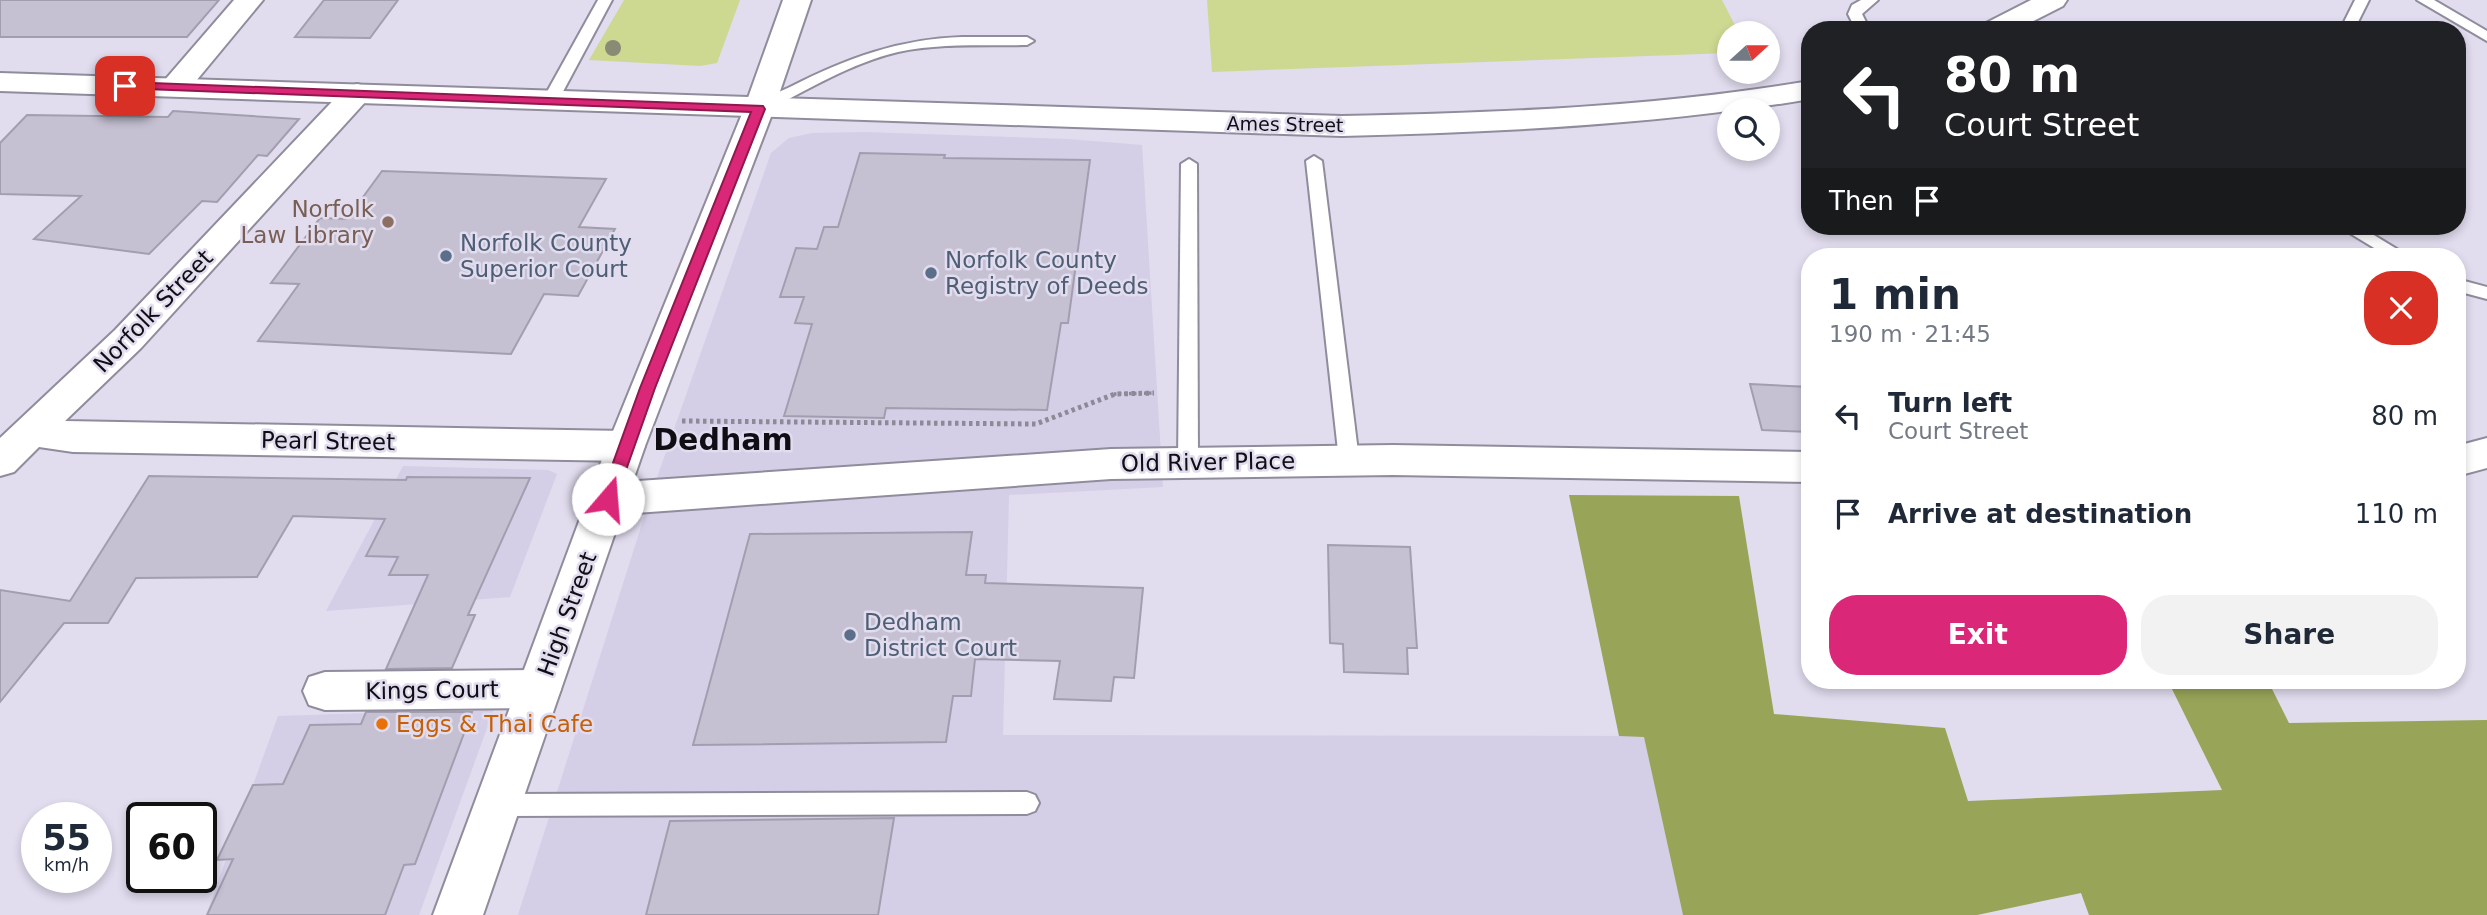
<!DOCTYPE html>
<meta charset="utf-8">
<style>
:root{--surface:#fff;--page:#f2f2f3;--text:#1f2937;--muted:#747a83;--accent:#db2777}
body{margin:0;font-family:"DejaVu Sans",sans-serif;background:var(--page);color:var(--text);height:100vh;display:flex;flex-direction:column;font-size:26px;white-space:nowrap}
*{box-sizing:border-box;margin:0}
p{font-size:23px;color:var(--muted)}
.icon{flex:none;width:38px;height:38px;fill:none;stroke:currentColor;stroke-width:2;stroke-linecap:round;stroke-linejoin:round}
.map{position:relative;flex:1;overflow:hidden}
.details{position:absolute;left:1801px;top:248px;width:665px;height:441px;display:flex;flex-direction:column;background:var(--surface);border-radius:28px;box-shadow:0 4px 10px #0003}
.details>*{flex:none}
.hud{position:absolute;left:1801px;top:21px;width:665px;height:214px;border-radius:28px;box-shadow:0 4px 10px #0003;background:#202124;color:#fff;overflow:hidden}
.needle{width:46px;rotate:69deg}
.controls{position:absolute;left:1717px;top:21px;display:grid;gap:14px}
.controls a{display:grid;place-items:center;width:63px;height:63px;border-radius:50%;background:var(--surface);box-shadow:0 4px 10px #0003;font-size:35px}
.speed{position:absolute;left:21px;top:802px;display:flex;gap:14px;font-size:35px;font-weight:700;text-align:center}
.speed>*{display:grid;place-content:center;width:91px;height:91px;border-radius:50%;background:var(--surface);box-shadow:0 4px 10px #0003;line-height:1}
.speed small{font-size:18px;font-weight:400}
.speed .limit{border:4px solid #111;border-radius:10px;background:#fff;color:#111}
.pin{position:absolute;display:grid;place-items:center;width:60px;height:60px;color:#fff;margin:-30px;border-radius:14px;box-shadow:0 4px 10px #0006}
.me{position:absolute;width:77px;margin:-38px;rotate:18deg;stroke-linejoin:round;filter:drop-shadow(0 0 5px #0008)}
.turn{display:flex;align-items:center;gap:24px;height:147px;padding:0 28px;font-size:32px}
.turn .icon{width:91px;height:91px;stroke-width:2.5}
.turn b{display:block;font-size:49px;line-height:60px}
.then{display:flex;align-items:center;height:66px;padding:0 28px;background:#0003;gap:14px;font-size:26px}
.round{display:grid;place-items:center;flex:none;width:74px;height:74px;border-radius:28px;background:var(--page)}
.overview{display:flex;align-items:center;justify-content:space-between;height:119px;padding:0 28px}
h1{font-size:42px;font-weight:700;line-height:52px}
.action{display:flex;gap:14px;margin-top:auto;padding:14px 28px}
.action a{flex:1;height:80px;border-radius:28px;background:var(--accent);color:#fff;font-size:28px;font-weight:700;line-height:80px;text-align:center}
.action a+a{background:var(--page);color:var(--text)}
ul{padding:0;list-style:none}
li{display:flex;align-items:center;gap:21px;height:98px;padding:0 28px}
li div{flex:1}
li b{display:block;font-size:26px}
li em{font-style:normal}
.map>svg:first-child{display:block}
.built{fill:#d5cee7}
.green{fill:#cdd991}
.forest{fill:#98a458}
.building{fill:#c5c1d3;stroke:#a39eaf;stroke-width:2}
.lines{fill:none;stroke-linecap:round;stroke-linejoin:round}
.service-casing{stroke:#908c9c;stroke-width:4}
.minor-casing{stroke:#908c9c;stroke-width:4}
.tertiary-casing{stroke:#908c9c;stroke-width:4}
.primary-casing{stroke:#908c9c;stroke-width:4}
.path-far1{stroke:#8d8996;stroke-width:3.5;stroke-dasharray:2.5 2.5;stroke-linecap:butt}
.path{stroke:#8d8996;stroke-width:5;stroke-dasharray:3.5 3.5;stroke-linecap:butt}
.service{fill:#fff;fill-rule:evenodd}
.minor{fill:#fff;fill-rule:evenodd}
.tertiary{fill:#fff;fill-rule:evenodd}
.primary{fill:#fff;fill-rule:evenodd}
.tree{fill:#8a8b74}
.route{fill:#db2777;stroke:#8e194d;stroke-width:2}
.education-dot{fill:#8d6e63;stroke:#e1dcee;stroke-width:2.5}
.service-dot{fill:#5c6f8a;stroke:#e1dcee;stroke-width:2.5}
.food-dot{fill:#e8710a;stroke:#e1dcee;stroke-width:2.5}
.labels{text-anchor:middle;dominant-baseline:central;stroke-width:5;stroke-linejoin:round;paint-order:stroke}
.far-street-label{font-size:19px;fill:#100e14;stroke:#e1dcee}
.education-label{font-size:23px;fill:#785e54;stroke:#e1dcee;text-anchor:end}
.service-label{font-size:23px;fill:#4e5e75;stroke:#e1dcee;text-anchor:start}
.street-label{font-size:23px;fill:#100e14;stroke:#e1dcee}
.food-label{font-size:23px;fill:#c56008;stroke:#e1dcee;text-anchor:start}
.district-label{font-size:30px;font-weight:bold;fill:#100e14;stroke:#e1dcee}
</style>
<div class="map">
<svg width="2487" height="915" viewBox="0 0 2487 915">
<rect width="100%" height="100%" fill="#e1dcee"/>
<g class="built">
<polygon points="864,132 1067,139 1142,145 1163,487 1009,495 1003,735 1644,736 1683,915 518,915 653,489 771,153 789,138 812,133"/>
<polygon points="403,466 548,470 557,474 510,597 326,611"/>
<polygon points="494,709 419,915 206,915 278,716"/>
</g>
<g class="green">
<polygon points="624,0 740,0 717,63 700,66 589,60"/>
<polygon points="1207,0 1722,0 1739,33 1729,33 1729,53 1212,72"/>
</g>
<polygon class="forest" points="1569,495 1739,496 1774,714 1945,728 1968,801 2222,790 2168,681 2268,681 2289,723 2487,720 2487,915 2089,915 2081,893 1977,915 1683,915 1644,737 1619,736"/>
<g class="building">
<polygon points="0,0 219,0 187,37 0,37"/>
<polygon points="324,0 398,0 370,38 295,37"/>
<polygon points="173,111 299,119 267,156 258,155 217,202 202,201 149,254 34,239 81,196 0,194 0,143 27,115 168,117"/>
<polygon points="860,153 945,155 944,158 1090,160 1068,323 1061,323 1047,410 886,408 884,418 784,416 812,324 795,323 804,297 780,297 796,248 817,249 824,227 838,227"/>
<polygon points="382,171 606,179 579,227 615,229 578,296 544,294 511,354 258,341 299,284 271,283 320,218 347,219"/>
<polygon points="1750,384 1810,387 1810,432 1762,430"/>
<polygon points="149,476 406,480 407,477 530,478 468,615 475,615 452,668 386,669 428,575 389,575 398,557 366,556 385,519 293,516 257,577 136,578 108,623 64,623 0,702 0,590 70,601"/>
<polygon points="972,532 966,575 986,575 985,583 1143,588 1134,678 1114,677 1111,701 1054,699 1060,661 975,659 971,696 953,696 946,742 693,745 750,534"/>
<polygon points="1328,545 1410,547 1417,648 1407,648 1408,674 1344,672 1343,644 1330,643"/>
<polygon points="366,712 472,712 415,864 404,865 385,915 207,915 233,859 217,860 253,785 283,784 310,725 361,724"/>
<polygon points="894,818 878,915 646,915 670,821"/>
</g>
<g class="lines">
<defs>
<g id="service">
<polygon points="598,0 612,0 559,99 556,102 546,102 543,99"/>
<polygon points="1861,0 1878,0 1862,14 1870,30 1856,30 1848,14 1852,5"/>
<polygon points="2355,0 2369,0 2354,30 2340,30"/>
<polygon points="2417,0 2434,0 2487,31 2487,41"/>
<path d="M 962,37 L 1027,37 L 1034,41 L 1027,45 C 984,46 940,43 898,52 C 851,63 808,90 765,111 L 760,113 L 752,108 C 761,98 778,93 790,87 C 847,58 899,39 962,37 Z"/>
<polygon points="1314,156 1322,161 1359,460 1356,465 1342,465 1339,460 1306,161"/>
<polygon points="1189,159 1197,164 1198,462 1195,467 1181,467 1178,462 1181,164"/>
<polygon points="2338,226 2359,226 2410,257 2389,257"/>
<polygon points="2457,279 2487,287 2487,299 2457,291"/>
<polygon points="1027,792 1035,795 1039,803 1035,811 1027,814 497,816 489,813 485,805 489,797 497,794"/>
</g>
<g id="minor">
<polygon points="234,0 263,0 186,93 175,96 164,93 160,87 164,81"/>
<polygon points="357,84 368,87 372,93 368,99 141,348 65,421 626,431 640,436 645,446 640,456 626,461 73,452 39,447 14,472 0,476 0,438 115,330 346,87"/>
<polygon points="2487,438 2487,468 2457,476 2457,446"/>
<polygon points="1393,445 1810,452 1810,482 1393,475 1111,479 608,515 594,510 588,499 594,488 608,483 1111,449"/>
<polygon points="539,670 555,675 561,689 555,703 539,708 325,710 309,705 303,691 309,677 325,672"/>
</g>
<g id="tertiary">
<polygon points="2031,0 2067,0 2063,6 2016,30 1980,30 1984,24"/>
<path d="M 0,73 L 1342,116 C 1499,113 1654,107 1810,81 L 1810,99 C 1656,125 1499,132 1342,136 L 0,91 Z"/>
</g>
<polygon id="primary" points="783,0 811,0 774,109 645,446 483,915 433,915 607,446 744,109"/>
</defs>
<use href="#service" class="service-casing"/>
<use href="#minor" class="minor-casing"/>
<use href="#tertiary" class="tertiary-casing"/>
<use href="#primary" class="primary-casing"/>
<polyline class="path-far1" points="1114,394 1154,393"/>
<polyline class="path" points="682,421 1036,424 1115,394 1154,393"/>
<use href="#service" class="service"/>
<use href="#minor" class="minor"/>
<use href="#tertiary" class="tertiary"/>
<use href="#primary" class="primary"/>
</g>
<circle class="tree" cx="613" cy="48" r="8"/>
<polygon class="route" points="125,82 763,106 765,109 655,388 614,504 608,506 600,499 640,388 751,112 120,88 120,83"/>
<circle class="education-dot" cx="388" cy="222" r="7"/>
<g class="service-dot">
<circle cx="446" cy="256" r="7"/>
<circle cx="931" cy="273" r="7"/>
<circle cx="850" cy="635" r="7"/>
</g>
<circle class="food-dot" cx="382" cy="724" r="7"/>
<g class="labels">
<g class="far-street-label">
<text transform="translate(1285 124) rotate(1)">Ames Street</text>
</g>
<g class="education-label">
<text x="374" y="209">Norfolk<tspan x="374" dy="26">Law Library</tspan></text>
</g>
<g class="service-label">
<text x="460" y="243">Norfolk County<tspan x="460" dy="26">Superior Court</tspan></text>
<text x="945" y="260">Norfolk County<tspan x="945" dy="26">Registry of Deeds</tspan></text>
<text x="864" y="622">Dedham<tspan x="864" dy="26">District Court</tspan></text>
</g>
<g class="street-label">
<text transform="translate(153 311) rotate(-46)">Norfolk Street</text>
<text transform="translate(328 441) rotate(1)">Pearl Street</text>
<text transform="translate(1208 462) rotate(-1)">Old River Place</text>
<text transform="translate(567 614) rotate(-70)">High Street</text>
<text transform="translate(432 690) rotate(-1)">Kings Court</text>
</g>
<g class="food-label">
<text x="396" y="724">Eggs &amp; Thai Cafe</text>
</g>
<g class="district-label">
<text x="723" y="439">Dedham</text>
</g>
</g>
</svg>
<div class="controls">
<a><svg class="needle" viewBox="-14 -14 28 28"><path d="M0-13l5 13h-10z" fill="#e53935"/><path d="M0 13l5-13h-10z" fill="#747a83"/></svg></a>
<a><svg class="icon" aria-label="search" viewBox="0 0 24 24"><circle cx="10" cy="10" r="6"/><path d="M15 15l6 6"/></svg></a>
</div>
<div class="speed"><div>55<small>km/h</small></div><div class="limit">60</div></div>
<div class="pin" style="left:125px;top:86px;background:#d93025"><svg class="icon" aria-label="arrive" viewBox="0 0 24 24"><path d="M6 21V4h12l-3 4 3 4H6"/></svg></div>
<svg class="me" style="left:608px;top:499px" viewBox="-20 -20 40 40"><circle r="19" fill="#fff"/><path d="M0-13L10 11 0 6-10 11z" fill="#db2777"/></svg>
<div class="hud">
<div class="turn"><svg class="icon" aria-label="left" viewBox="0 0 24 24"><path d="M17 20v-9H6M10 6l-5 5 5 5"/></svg><div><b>80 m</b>Court Street</div></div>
<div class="then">Then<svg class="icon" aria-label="arrive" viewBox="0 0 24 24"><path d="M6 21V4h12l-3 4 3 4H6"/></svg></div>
</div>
<section class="details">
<div class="overview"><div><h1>1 min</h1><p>190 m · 21:45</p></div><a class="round" style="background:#d93025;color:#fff"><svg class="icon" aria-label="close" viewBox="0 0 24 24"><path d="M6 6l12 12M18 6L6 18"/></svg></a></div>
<ul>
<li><svg class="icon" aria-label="left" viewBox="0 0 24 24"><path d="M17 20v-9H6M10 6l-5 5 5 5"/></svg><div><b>Turn left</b><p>Court Street</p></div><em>80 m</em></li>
<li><svg class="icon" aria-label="arrive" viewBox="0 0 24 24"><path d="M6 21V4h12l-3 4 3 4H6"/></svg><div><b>Arrive at destination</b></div><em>110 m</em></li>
</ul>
<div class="action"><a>Exit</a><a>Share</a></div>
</section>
</div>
